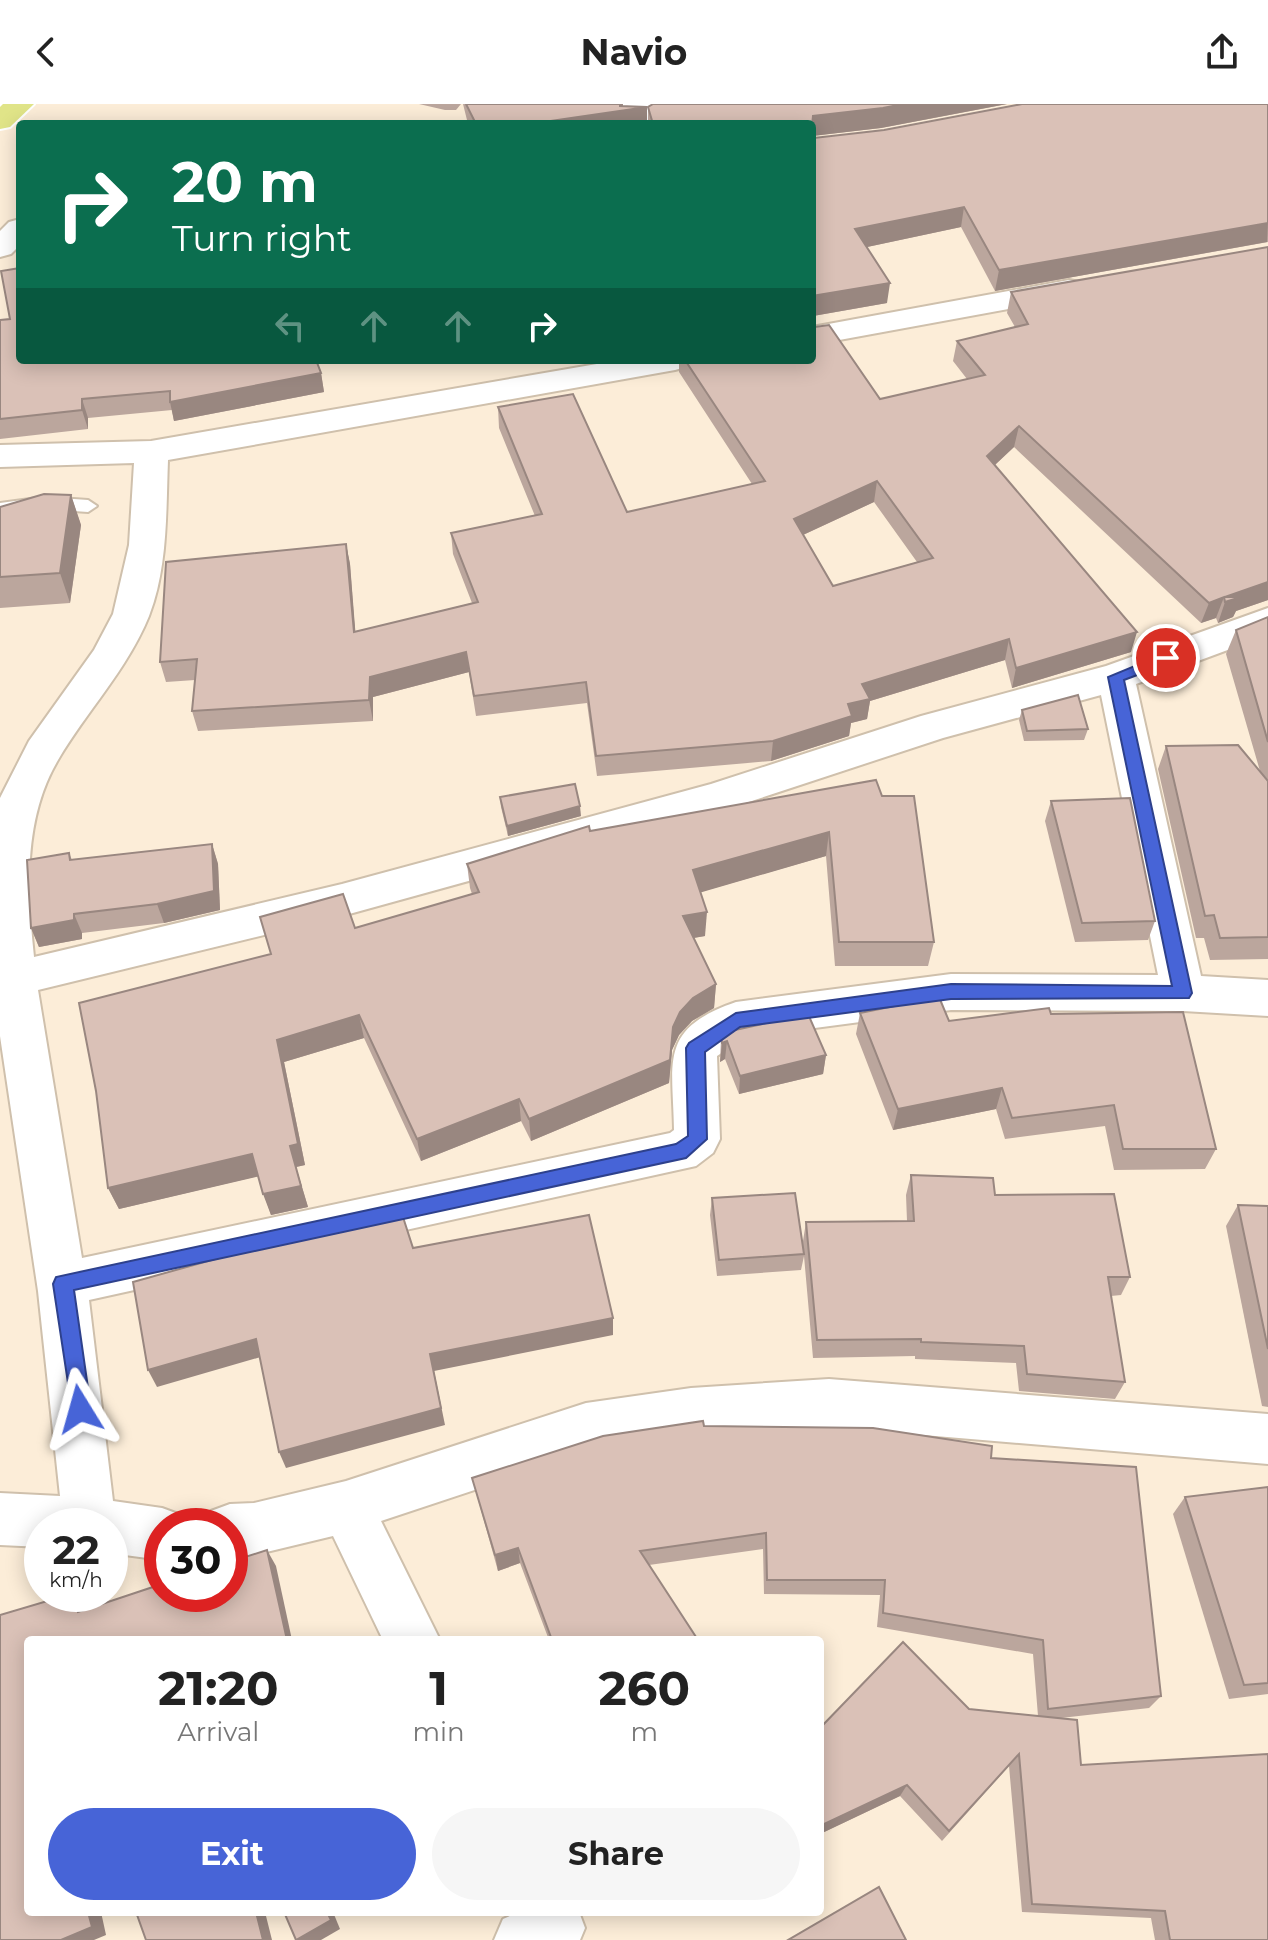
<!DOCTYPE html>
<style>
:root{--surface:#fff;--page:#f6f6f6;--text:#222;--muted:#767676;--accent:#4764d7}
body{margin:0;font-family:Montserrat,sans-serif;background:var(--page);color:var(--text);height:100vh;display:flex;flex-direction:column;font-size:30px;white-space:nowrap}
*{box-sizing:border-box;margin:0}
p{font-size:26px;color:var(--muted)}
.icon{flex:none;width:44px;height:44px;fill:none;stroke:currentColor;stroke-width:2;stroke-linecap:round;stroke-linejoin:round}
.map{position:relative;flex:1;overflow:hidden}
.drawer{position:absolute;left:24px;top:1532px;width:800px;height:280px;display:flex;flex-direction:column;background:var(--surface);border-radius:8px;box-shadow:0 4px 20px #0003}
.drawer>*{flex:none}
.top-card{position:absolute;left:16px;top:16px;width:800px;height:244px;border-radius:8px;box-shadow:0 4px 20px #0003;background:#0b6e4f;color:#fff;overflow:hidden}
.speed{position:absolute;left:24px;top:1404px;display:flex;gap:16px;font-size:40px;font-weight:700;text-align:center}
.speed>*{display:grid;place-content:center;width:104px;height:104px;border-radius:50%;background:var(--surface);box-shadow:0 4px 20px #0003;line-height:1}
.speed small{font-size:20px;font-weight:400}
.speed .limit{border:12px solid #d22;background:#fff;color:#111}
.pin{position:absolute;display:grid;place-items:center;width:68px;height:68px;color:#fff;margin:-34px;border:4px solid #fff;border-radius:50%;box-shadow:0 2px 8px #0007}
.me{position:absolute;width:88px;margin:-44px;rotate:352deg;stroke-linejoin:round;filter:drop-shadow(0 0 6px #0008)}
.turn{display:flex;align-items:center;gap:28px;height:168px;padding:0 24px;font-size:36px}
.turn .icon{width:104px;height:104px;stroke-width:2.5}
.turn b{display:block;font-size:56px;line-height:68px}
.lanes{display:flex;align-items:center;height:76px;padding:0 24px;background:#0003;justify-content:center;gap:40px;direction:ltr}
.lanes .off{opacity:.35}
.eta{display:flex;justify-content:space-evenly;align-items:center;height:136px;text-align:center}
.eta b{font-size:48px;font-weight:700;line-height:56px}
.cta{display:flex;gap:16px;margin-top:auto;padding:16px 24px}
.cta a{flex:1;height:92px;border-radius:48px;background:var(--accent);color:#fff;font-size:32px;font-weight:700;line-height:92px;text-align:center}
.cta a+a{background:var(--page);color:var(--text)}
header{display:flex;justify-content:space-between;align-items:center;height:104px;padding:0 24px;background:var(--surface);font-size:36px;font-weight:700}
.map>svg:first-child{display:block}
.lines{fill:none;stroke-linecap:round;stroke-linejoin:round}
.service-casing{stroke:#cfc0ac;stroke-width:4}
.minor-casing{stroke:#cfc0ac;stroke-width:4}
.trunk-casing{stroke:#fff;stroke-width:4}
.service{fill:#fff;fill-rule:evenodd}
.minor{fill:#fff;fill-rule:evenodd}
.trunk{fill:#e0e488;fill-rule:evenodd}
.wall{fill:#bba69d;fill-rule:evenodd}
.shaded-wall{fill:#998780}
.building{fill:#dac1b7;stroke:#998780;stroke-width:2;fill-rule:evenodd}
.route{fill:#4764d7;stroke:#2e418c;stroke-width:2}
</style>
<header><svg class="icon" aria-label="back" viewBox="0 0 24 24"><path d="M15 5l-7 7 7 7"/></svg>Navio<svg class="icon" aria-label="share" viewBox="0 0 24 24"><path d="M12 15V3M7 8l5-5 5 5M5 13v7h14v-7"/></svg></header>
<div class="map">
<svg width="1268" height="1836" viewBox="0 0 1268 1836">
<rect width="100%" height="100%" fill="#fcedd8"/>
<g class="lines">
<defs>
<polygon id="service" points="45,393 88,396 97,402 88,408 45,405 0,411 0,399"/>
<g id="minor">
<polygon points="623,0 651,0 650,20 622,20"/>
<polygon points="20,115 20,141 11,150 0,153 0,127 9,118"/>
<polygon points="1069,176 1080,178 1084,185 1080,192 812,241 812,223"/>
<path d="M 620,256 L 691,256 L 686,263 L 675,266 L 168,356 C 166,407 168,463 149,512 C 127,566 86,608 58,656 C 23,715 27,787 34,853 L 342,780 L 711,680 L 921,612 L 1106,562 L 1268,504 L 1268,531 L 1136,580 L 1201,872 L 1268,876 L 1268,912 L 1183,907 L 951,906 L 746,933 L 717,952 L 720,1035 L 713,1049 L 696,1062 L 89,1196 L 113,1397 L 162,1404 L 181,1411 L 185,1422 L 162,1422 L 162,1456 L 110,1449 L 110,1422 L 42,1422 L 42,1443 L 0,1441 L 0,1389 L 60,1392 L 38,1187 L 0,932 L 0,694 L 29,637 L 94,546 L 113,510 L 129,441 L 134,359 L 0,363 L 0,341 L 151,337 ZM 1101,591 L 1158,871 L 951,870 L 736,898 C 658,925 673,957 674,1026 L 670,1029 L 82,1154 L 38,886 L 342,812 L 715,709 L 943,634 Z"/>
<polygon points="829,1275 1268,1310 1268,1360 829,1323 691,1332 586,1349 381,1417 440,1536 383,1536 333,1432 254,1451 230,1452 230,1422 205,1422 211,1407 230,1400 254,1399 346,1377 586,1299 691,1284"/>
<polygon points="519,1808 579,1808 585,1824 580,1836 494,1836 503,1815"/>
</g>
<polygon id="trunk" points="3,0 34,0 10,23 0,25 0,3"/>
</defs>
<use href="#service" class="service-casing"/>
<use href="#minor" class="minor-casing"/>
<use href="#trunk" class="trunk-casing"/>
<use href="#service" class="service"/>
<use href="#minor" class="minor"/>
<use href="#trunk" class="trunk"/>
</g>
<g class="wall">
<polygon points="419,0 461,0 456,6 445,6"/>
<polygon points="463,0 623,0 622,2 647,3 647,20 468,20"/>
<polygon points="653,0 1007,0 881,24 812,32 814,34 1268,0 1268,138 995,187 961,123 867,143 887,199 813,212 812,20 648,20 648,3"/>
<path d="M 1268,143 L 1268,496 L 1236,507 L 1233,513 L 1218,519 L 1216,514 L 1201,519 L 1014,343 L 995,361 L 1131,548 L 1012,584 L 1005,556 L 870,597 L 867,615 L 851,619 L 849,632 L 771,657 L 597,672 L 587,599 L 476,612 L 469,568 L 373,593 L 373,617 L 198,627 L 192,607 L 195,576 L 166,578 L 160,558 L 346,440 L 350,460 L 355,528 L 472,499 L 453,450 L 451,429 L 535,412 L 499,324 L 498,303 L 627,408 L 752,380 L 679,268 L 679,256 L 812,256 L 880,295 L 967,275 L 953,257 L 957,237 L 1015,223 L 1007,209 L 1011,188 ZM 874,398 L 917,458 L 833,482 L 803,431 Z"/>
<polygon points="0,216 20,256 321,269 324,288 174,317 172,306 88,314 88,325 0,335"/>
<polygon points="71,391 81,421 70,499 0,504 0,403"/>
<polygon points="1268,513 1268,855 1210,856 1204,834 1196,834 1158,665 1166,642 1260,667 1226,550 1236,526"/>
<polygon points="1022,606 1088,625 1084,636 1024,637 1019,616"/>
<polygon points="876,676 934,838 928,862 835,862 826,752 700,788 705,832 693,834 716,880 714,904 692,917 679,931 672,946 669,979 531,1037 521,1017 421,1057 364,934 284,958 305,1061 296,1063 308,1103 271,1111 258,1072 119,1105 108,1084 96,987 271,850 472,790 470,784 467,760 590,727"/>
<polygon points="500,693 581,712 508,732 501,703"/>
<polygon points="1051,697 1155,817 1148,836 1075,838 1045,717"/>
<polygon points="212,740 218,760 220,806 164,819 82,829 82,835 39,843 31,824 69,749 72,756"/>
<polygon points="860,909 949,917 1051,910 1216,1045 1205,1065 1114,1066 1105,1022 1005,1035 996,1005 893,1026 856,930"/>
<polygon points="721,935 826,951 823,970 739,990 725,955 720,958"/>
<polygon points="911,1071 995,1091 1130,1173 1121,1191 1111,1192 1125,1278 1115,1295 1019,1287 1016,1259 915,1255 915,1252 813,1254 804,1152 801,1166 717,1172 710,1111 712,1094 803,1137 806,1118 907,1117 906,1091"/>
<polygon points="1238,1101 1268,1102 1268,1303 1262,1302 1226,1122"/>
<polygon points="704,1322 991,1354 1161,1592 1149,1604 1061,1614 1081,1661 1268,1836 1155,1836 1151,1814 1022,1808 1009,1662 942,1737 900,1692 820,1730 969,1605 1038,1612 1033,1550 877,1523 880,1491 764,1490 763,1445 649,1461 698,1536 549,1536 520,1459 498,1467 472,1374"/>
<polygon points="1268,1383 1268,1590 1229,1595 1173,1410 1185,1393"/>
</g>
<g class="shaded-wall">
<polygon points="620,0 623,0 622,7 647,3 647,20 530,20"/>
<polygon points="903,0 1007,0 881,24 812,32 813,12"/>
<polygon points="964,103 961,123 853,146 855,125"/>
<polygon points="1268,119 1267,138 995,187 999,166"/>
<polygon points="890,179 887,199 813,212 812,218 812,192"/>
<polygon points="321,269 324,288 174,317 170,298"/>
<polygon points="82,295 88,314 88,325 82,306"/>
<polygon points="1019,322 1014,343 983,372 987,352"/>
<polygon points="877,377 874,398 792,436 794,415"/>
<polygon points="71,391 81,421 70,499 60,469"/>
<polygon points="346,440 350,460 357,548 354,528"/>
<polygon points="1268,478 1268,496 1236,507 1233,513 1218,519 1225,498 1225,493"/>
<polygon points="1224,493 1216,514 1201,519 1209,499"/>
<polygon points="1137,528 1131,548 1012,584 1016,564"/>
<polygon points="1009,535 1005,556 870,597 867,615 851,619 849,632 771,657 773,637 862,580"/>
<polygon points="466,548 469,568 373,593 373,617 369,596 370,573"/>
<polygon points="580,702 581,712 508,732 507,722"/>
<polygon points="829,728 826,752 692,791 693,766"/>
<polygon points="212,740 218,760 220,806 164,819 157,800"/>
<polygon points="707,808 705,832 682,836 683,812"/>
<polygon points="74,810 82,829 82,835 39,843 31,824"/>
<polygon points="716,880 714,904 692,917 679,931 672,946 669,979 531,1037 529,1015 673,923 680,908 693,894"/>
<polygon points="359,911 364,934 284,958 305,1061 296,1063 308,1103 271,1111 263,1090 290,1042 277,936"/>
<polygon points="727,937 725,955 720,958 722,939"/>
<polygon points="826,951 823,970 739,990 740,972"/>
<polygon points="1002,984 996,1005 893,1026 898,1005"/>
<polygon points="519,995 521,1017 421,1057 417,1035"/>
<polygon points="252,1050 260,1072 119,1105 108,1084"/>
<polygon points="613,1214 613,1231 434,1267 445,1321 286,1364 279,1348 430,1250"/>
<polygon points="256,1235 264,1252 157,1283 148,1266"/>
<polygon points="518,1444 520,1459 498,1467 495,1451"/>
<polygon points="267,1446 276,1462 292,1536 287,1536"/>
<polygon points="75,1490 76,1490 89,1504 78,1508"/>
<polygon points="907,1681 900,1692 820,1730 820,1722"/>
<polygon points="88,1808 101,1808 106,1831 94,1836 61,1836"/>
<polygon points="256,1808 278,1808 266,1812 272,1836 263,1836"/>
<polygon points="327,1808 333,1808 340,1825 321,1836 297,1836"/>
</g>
<g class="building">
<polygon points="466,0 620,0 620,2 647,3 530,20 476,20"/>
<polygon points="653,0 903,0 883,4 813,12 812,22 812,20 702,20 701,18 653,20 648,3"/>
<polygon points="1022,0 1268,0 1268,119 999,166 964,103 855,125 890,179 812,192 812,32 814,34 884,26"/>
<path d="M 1268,143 L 1268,478 L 1225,493 L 1241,493 L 1225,498 L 1224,493 L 1209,499 L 1019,322 L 987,352 L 1137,528 L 1016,564 L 1009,535 L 862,580 L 870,595 L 848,600 L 852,612 L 773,637 L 596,652 L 586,578 L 474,592 L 466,548 L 370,573 L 369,596 L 192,607 L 197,555 L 160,558 L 166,458 L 346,440 L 354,528 L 478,498 L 451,429 L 542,410 L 498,303 L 573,290 L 627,408 L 765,377 L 685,256 L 812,256 L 812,221 L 815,223 L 829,221 L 880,295 L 985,271 L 957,237 L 1028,220 L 1011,188 ZM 877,377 L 933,454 L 833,482 L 794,415 Z"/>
<polygon points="20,164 20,256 316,256 321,269 170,298 170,287 82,295 82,306 0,315 0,216 10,215 1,167"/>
<polygon points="44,390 71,391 60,469 0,473 0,403"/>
<polygon points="1268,513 1268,638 1236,526"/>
<polygon points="1078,591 1088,625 1027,627 1022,606"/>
<polygon points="1238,641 1268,677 1268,833 1220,834 1214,811 1205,812 1166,642"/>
<polygon points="876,676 882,692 914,692 934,838 839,838 829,728 693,766 707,808 683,812 716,880 693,894 680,908 673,923 670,956 529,1015 519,995 417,1035 359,911 277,936 298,1040 290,1042 301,1082 263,1090 252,1050 108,1084 96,987 79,899 271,850 260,813 343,790 355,824 479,788 467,760 589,722 590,727"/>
<polygon points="575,680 580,702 507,722 500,693"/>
<polygon points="1130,694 1155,817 1082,819 1051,697"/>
<polygon points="212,740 214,787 157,800 74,810 74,816 31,824 27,756 69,749 70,756"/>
<polygon points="939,893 949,917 1049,904 1051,910 1183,908 1216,1045 1123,1045 1114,1001 1012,1014 1002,984 898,1005 860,909"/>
<polygon points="808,910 826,951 740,972 727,937 722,939 721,935 735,926"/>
<polygon points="911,1071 993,1074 995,1091 1114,1090 1130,1173 1108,1173 1125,1278 1027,1270 1024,1242 921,1238 921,1235 817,1236 806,1118 914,1117"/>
<polygon points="795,1089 804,1150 719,1156 712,1094"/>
<polygon points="1238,1101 1268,1102 1268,1245"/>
<polygon points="402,1110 413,1144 589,1111 613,1214 430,1250 441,1304 279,1348 256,1235 148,1266 133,1178 276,1138"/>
<polygon points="703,1317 704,1322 873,1324 992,1342 991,1354 1136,1363 1161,1592 1048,1605 1043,1536 883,1509 885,1476 767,1476 766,1429 640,1447 698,1536 552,1536 518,1444 495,1451 472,1374 603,1332"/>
<polygon points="1268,1383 1268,1579 1244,1581 1185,1393"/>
<polygon points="267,1446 287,1536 28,1536 28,1808 88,1808 92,1823 61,1836 0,1836 0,1511 71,1490 75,1490 78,1508 162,1480 162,1490 230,1490 230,1458"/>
<polygon points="903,1538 969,1605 1077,1616 1081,1661 1268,1650 1268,1836 1170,1836 1165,1807 1032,1800 1019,1650 949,1727 907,1681 820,1722 820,1624"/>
<polygon points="879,1783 906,1836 788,1836"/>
<polygon points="136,1808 256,1808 263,1836 146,1836"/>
<polygon points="284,1808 327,1808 331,1816 296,1836"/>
</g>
<polygon class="route" points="1166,549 1174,554 1172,558 1124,576 1192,889 1189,894 951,895 740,923 705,948 707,1035 686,1054 74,1186 91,1305 87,1312 80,1315 73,1312 53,1180 56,1173 676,1040 688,1032 686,944 689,939 736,909 951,880 1172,882 1108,573"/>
</svg>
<div class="speed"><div>22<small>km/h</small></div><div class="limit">30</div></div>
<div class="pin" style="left:1166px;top:554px;background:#d93025"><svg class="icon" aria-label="arrive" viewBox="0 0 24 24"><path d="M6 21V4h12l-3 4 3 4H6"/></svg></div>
<svg class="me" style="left:80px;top:1305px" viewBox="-20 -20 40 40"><path d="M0-17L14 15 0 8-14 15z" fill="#4764d7" stroke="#fff" stroke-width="4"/></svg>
<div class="top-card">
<div class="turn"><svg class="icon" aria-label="right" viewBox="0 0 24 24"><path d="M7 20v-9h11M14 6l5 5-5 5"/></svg><div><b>20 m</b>Turn right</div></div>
<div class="lanes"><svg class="icon off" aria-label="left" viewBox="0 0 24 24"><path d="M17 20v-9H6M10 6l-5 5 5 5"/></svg><svg class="icon off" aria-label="ahead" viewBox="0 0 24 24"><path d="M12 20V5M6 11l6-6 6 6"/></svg><svg class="icon off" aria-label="ahead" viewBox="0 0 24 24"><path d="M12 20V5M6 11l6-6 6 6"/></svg><svg class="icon" aria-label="right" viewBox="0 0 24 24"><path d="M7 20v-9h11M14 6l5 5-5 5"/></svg></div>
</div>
<section class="drawer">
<div class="eta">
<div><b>21:20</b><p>Arrival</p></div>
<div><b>1</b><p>min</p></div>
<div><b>260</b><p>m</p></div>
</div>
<div class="cta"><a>Exit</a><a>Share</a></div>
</section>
</div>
